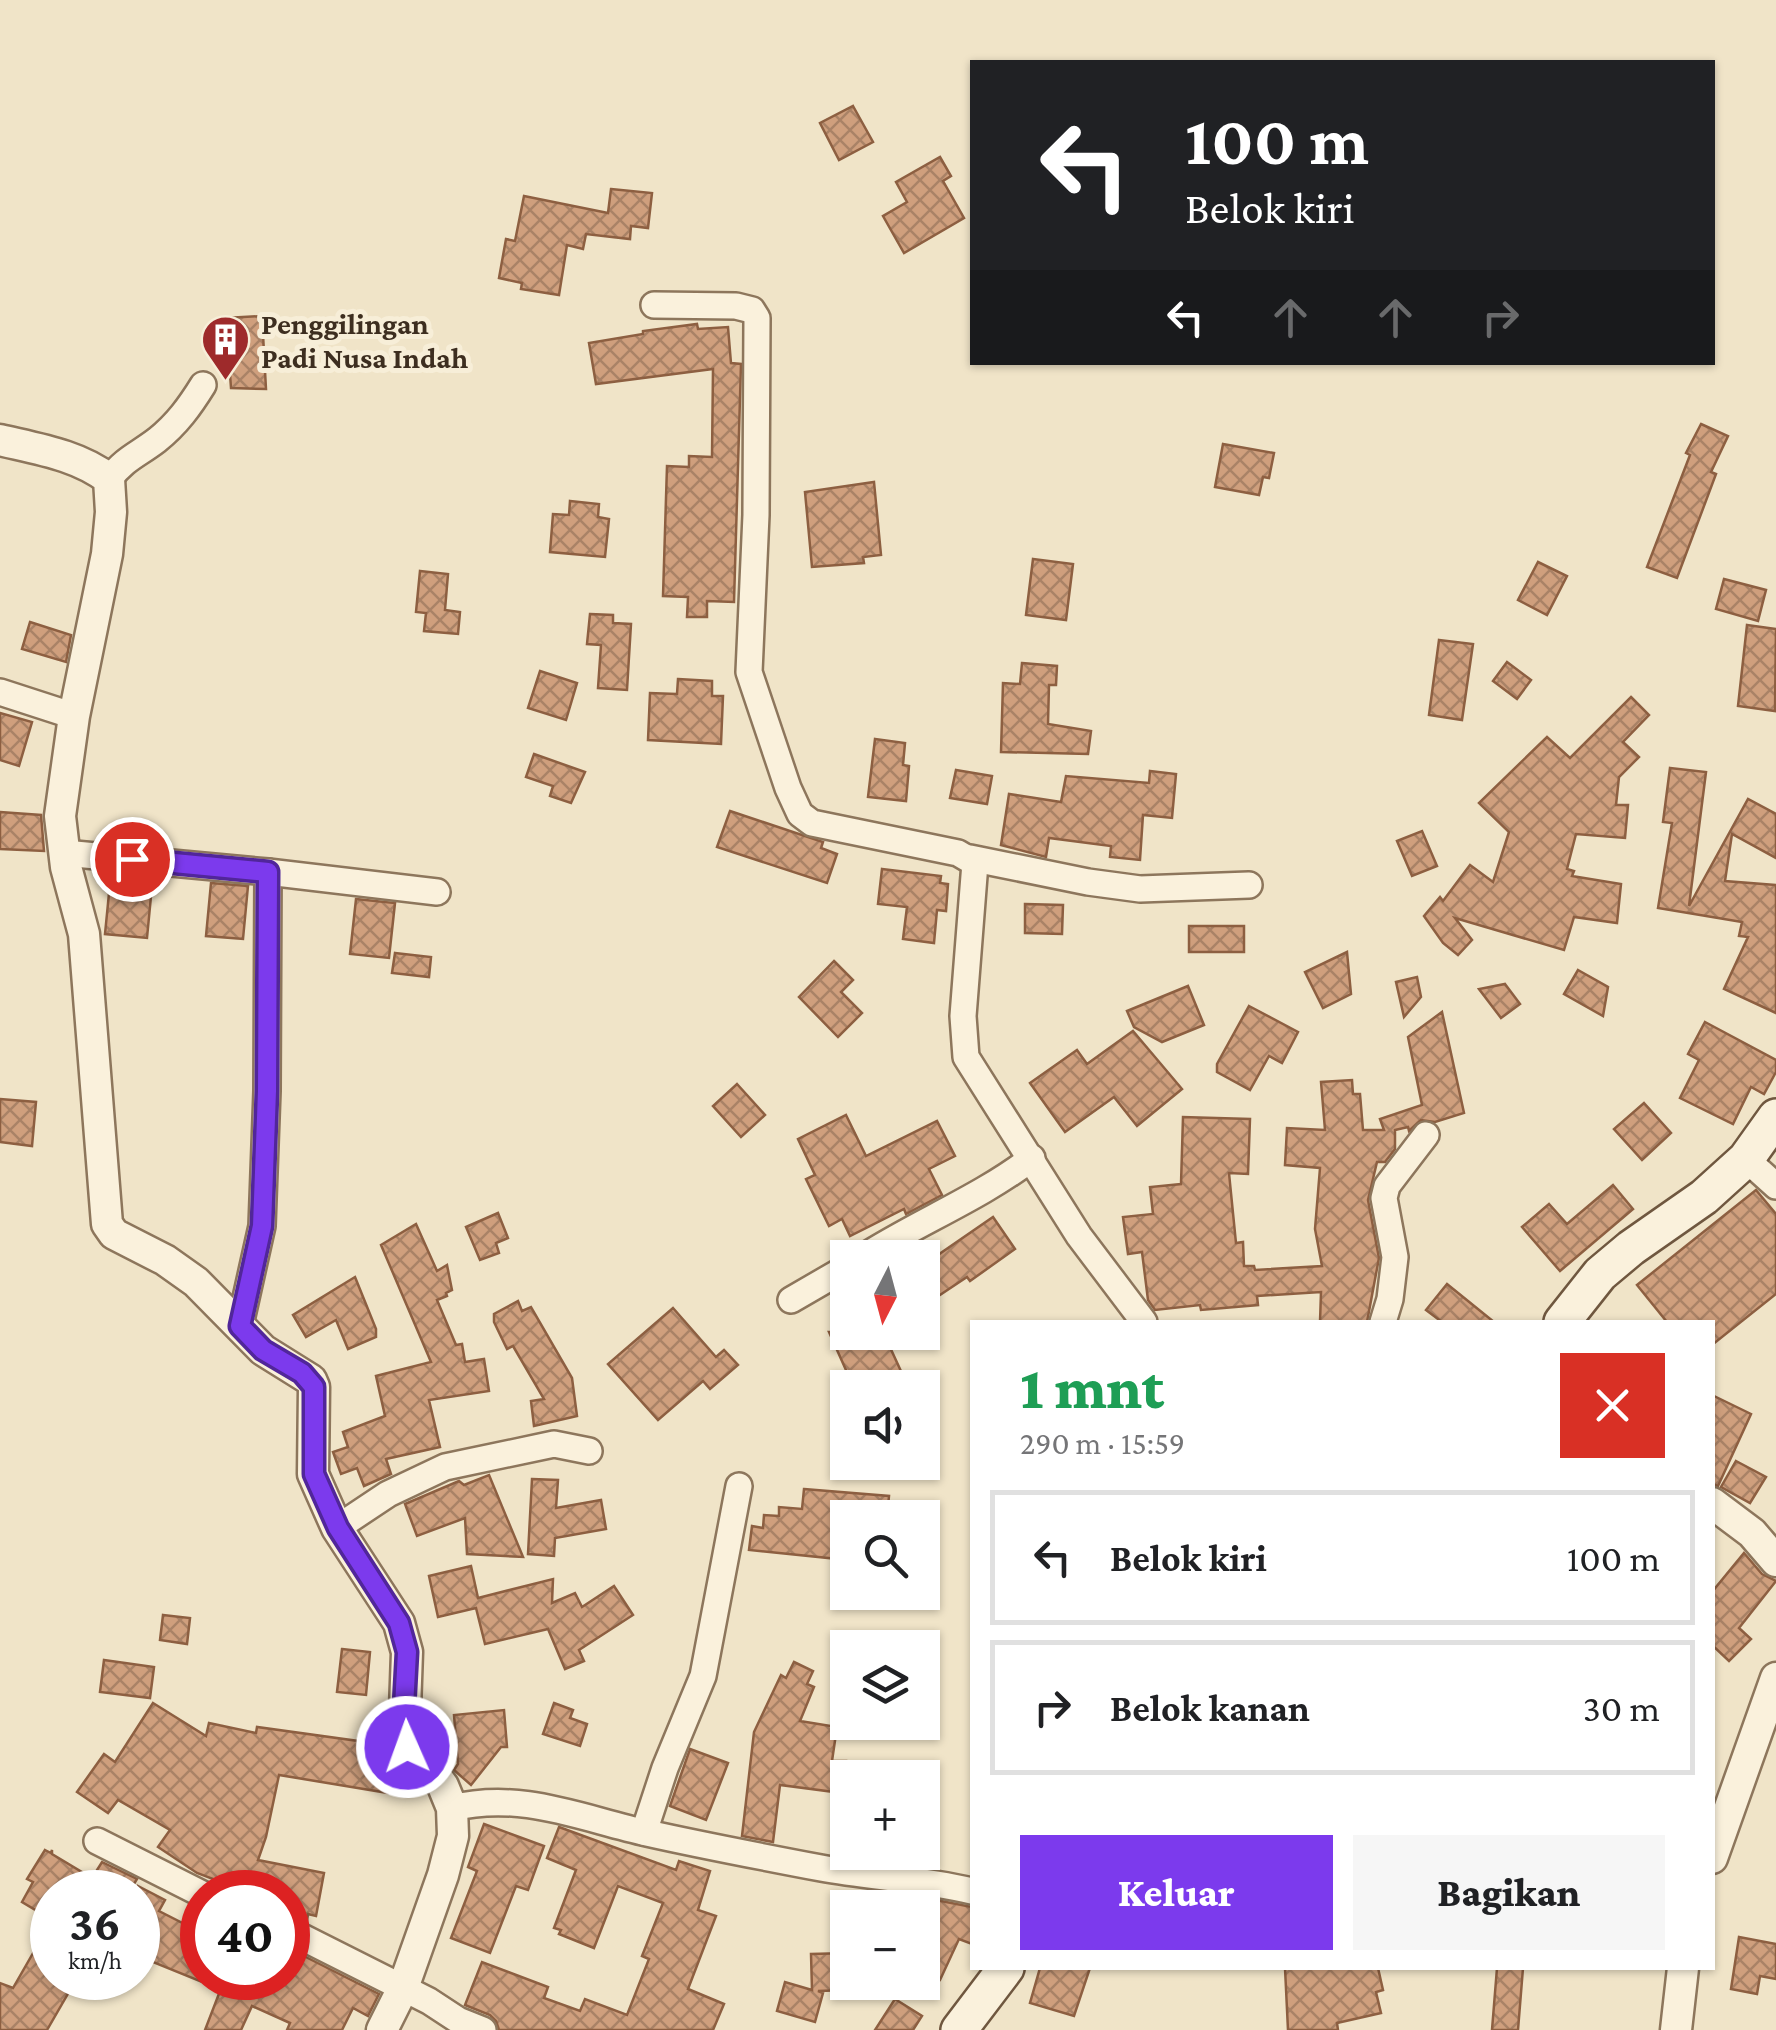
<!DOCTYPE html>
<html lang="id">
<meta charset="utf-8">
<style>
:root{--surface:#fff;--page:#f6f6f6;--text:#202124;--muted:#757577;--line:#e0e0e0;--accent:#7c3aed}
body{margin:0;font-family:"Crimson Pro",serif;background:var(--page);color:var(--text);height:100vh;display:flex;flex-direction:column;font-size:38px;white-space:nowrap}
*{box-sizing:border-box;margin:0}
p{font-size:32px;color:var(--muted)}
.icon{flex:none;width:55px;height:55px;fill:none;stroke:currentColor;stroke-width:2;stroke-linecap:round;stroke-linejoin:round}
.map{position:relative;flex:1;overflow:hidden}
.drawer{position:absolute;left:970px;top:1320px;width:745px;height:650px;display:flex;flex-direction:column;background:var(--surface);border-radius:0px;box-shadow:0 2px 8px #0004}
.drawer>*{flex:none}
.guide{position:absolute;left:970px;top:60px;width:745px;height:305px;border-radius:0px;box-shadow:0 2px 8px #0004;background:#202124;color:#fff;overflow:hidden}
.needle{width:65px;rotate:186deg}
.buttons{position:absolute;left:830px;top:1240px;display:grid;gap:20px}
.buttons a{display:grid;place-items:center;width:110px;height:110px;border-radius:0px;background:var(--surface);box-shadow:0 2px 8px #0004;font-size:50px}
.speed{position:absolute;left:30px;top:1870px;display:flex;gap:20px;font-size:50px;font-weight:700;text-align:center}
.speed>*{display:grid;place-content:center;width:130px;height:130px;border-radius:50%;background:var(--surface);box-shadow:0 2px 8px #0004;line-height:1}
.speed small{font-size:25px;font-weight:400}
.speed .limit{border:15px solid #d22;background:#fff;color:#111}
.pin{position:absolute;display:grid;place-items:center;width:85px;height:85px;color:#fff;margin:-42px;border:5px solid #fff;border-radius:50%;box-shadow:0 2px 10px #0007}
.me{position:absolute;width:110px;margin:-55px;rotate:358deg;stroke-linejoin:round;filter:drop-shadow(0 0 8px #0008)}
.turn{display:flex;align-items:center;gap:35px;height:210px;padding:0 50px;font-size:45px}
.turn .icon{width:130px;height:130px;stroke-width:2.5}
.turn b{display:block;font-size:70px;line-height:85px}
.lanes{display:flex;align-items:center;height:95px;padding:0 50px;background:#0003;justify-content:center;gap:50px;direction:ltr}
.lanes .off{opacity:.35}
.round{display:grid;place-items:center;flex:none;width:105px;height:105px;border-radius:0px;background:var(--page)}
.head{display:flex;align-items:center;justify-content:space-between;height:170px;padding:0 50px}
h1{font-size:60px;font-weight:800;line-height:75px;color:#1e9e55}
.button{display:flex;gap:20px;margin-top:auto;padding:20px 50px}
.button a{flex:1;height:115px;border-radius:0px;background:var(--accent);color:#fff;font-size:40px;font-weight:800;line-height:115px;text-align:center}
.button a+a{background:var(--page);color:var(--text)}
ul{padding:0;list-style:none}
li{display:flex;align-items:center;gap:30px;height:135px;margin:0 20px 15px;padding:0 30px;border:5px solid var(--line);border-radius:0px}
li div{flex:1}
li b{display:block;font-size:38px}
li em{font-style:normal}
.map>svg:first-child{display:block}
.building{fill:url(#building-cross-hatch);stroke:#8d5f41;stroke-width:2.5}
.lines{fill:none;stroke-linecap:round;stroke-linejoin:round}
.minor-casing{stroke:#8d765c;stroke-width:30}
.tertiary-casing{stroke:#8d765c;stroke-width:35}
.secondary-casing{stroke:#6f573f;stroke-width:40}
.minor{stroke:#faf1dc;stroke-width:25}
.tertiary{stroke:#faf1dc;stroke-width:30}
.secondary{stroke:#faf1dc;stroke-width:35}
.route-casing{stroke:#51269a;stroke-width:25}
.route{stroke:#7c3aed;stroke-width:18}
.labels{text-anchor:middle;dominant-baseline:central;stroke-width:10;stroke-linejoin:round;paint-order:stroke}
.poi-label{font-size:30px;font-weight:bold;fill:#3d2e20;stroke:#f7eed8;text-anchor:start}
</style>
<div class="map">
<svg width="1776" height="2030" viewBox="0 0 1776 2030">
<defs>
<pattern id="building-cross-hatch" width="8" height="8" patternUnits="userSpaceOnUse" patternTransform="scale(2.5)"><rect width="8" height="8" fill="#cf9f7d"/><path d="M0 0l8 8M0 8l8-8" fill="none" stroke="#a98266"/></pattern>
</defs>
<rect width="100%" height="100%" fill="#f0e4c8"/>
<g class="building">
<polygon points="853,106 873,142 839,160 820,123"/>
<polygon points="940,157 951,176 943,181 964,218 904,253 883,216 907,202 896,182"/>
<polygon points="611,189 652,193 648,228 631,226 630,239 586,234 583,249 567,245 559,295 521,289 522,283 499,278 506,239 515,241 524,196 608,213"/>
<polygon points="262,316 266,389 231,388 226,318"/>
<polygon points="697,324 698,329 728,327 731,363 741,364 734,602 707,601 707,617 687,617 688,597 663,596 667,466 689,467 689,456 712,457 713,369 596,384 589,343 643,334 643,331"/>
<polygon points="1701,424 1728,436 1711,472 1716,474 1677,578 1647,567 1690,455 1686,453"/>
<polygon points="1223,444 1274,453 1269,478 1263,477 1259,495 1215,487"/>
<polygon points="874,482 881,555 863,557 864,563 812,567 805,492"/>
<polygon points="570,501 599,504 598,517 609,519 605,557 550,552 553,514 569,515"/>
<polygon points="1033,559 1073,564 1066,620 1026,615"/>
<polygon points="1538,562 1567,576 1547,615 1518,600"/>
<polygon points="420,571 448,574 445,610 460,612 458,634 424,631 426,613 416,612"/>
<polygon points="1724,579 1766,590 1758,621 1716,609"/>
<polygon points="590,614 613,615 613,623 631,624 627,690 598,688 601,645 587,644"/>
<polygon points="30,622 71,635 66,662 22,649"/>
<polygon points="1747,625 1776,629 1775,711 1738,706"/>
<polygon points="1439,640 1473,644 1462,720 1429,715"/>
<polygon points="1507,662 1531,680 1517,699 1493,681"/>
<polygon points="1022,663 1057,666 1056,685 1049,685 1048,724 1091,731 1088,754 1001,752 1003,683 1020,684"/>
<polygon points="540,671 577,683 566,720 528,708"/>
<polygon points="678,679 712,681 712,696 723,696 721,744 648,740 650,693 677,694"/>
<polygon points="1631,697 1649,715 1623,742 1639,757 1619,777 1616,805 1628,805 1625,838 1576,834 1567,869 1574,871 1572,876 1621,884 1617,923 1574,917 1564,950 1455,918 1472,940 1458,955 1443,943 1424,916 1440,897 1443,901 1470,865 1493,882 1509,832 1479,803 1547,737 1570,758"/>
<polygon points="0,713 32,722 19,766 0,760"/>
<polygon points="875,739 905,743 903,765 909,766 906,801 868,797"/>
<polygon points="534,754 585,772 571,803 550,796 553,786 526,777"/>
<polygon points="1670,768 1706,772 1689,906 1748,799 1776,814 1776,858 1732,834 1725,881 1776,885 1776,1013 1724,989 1748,937 1739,936 1742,922 1658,908 1672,823 1663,822"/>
<polygon points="956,770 992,776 987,804 950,798"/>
<polygon points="1150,771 1176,774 1172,818 1143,815 1140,860 1110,857 1111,846 1049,838 1046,857 1001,845 1009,794 1061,802 1066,776 1149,783"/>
<polygon points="730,811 823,842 821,848 837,854 827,883 717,847"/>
<polygon points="0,812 41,815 44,851 0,849"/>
<polygon points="1422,831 1437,866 1412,876 1397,841"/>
<polygon points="882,869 941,876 940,883 948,884 946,911 937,910 934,943 903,939 907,907 878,904"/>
<polygon points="110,883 152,886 147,938 105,934"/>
<polygon points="211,883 248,886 243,939 206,936"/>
<polygon points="356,899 395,903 389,958 350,954"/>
<polygon points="1025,904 1063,905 1062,934 1025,933"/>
<rect x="1189" y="926" width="55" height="26"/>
<polygon points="1347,952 1351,994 1323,1008 1305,972"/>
<polygon points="395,953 431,957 429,977 392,973"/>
<polygon points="834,961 853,980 841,992 862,1013 838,1037 799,997"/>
<polygon points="1578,970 1608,987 1603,1016 1564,994"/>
<polygon points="1417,977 1421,997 1404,1017 1396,982"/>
<polygon points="1505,984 1520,1004 1501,1018 1479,989"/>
<polygon points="1188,986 1204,1025 1162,1042 1134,1027 1127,1011"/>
<polygon points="1249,1006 1298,1032 1282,1063 1269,1056 1250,1090 1217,1072 1217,1064"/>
<polygon points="1442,1012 1464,1113 1435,1122 1421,1120 1409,1131 1408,1127 1395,1130 1395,1149 1385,1162 1377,1162 1368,1200 1379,1258 1367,1322 1320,1322 1321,1292 1257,1296 1258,1305 1201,1310 1200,1305 1155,1310 1148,1300 1142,1252 1128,1254 1123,1217 1153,1214 1150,1187 1181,1184 1183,1117 1250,1119 1248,1174 1229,1173 1236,1243 1243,1242 1244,1266 1254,1266 1255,1270 1322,1266 1315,1229 1320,1168 1285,1165 1287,1128 1325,1130 1321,1082 1352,1080 1353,1094 1360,1094 1363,1130 1384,1130 1380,1119 1422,1105 1408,1037"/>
<polygon points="1705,1022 1776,1060 1776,1072 1764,1094 1751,1087 1733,1124 1680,1098 1699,1060 1688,1054"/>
<polygon points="1133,1031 1182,1089 1137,1126 1114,1097 1065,1132 1030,1083 1077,1050 1087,1064"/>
<polygon points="737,1084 765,1115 741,1137 713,1106"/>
<polygon points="0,1099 36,1102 32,1146 0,1142"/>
<polygon points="1644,1103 1671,1133 1642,1160 1614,1129"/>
<polygon points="846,1115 866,1156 937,1121 955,1156 929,1169 942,1195 906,1214 904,1209 850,1236 842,1219 829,1226 806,1179 815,1175 798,1139"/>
<polygon points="1613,1185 1633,1209 1560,1271 1522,1227 1549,1204 1567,1224"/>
<polygon points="1756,1190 1776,1214 1776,1294 1712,1345 1712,1322 1667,1322 1637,1285"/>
<polygon points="498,1213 508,1238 496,1243 499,1253 480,1260 466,1227"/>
<polygon points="993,1217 1015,1249 970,1281 967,1277 922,1307 922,1266"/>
<polygon points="416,1224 437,1271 447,1265 452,1290 446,1293 447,1296 437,1300 456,1345 462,1344 465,1362 484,1359 489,1391 429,1400 440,1447 386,1459 391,1474 364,1486 357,1468 341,1474 333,1452 348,1447 343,1432 385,1416 376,1376 431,1362 381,1245"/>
<polygon points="355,1277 376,1329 376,1337 348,1349 336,1320 306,1337 293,1315"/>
<polygon points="1447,1284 1494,1322 1442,1322 1426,1310"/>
<polygon points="518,1301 522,1311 531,1307 572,1378 577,1416 534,1426 531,1401 544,1399 513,1346 507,1349 494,1322 494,1314"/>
<polygon points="673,1308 716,1357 724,1350 738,1365 710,1389 703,1381 658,1420 608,1364"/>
<polygon points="829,1332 883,1332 905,1380 889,1388 854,1388"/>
<polygon points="1712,1395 1751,1414 1718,1486 1712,1484"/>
<polygon points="1736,1461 1766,1477 1750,1503 1721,1487"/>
<polygon points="489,1475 523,1557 467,1554 465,1518 417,1536 405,1504 459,1481 464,1485"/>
<polygon points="532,1479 558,1480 556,1508 601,1500 606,1529 555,1538 554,1556 528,1554"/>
<polygon points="804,1489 889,1496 887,1518 848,1518 848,1560 749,1550 752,1526 763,1528 764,1515 779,1516 779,1507 802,1509"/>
<polygon points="1744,1553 1762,1574 1776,1581 1739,1628 1751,1639 1729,1661 1712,1645 1712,1592"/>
<polygon points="471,1566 478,1598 553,1579 552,1603 575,1593 582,1607 614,1586 633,1615 579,1650 584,1661 565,1669 548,1629 485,1644 476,1608 438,1617 429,1576"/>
<polygon points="163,1615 190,1618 187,1644 160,1640"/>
<polygon points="342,1649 370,1652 366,1695 337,1692"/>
<polygon points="104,1660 154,1667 150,1698 100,1692"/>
<polygon points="794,1662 813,1671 807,1684 814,1687 800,1721 837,1727 832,1761 846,1761 842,1793 780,1785 773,1842 742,1836 754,1732 781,1675 786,1678"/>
<polygon points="153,1703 206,1736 209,1723 256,1733 257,1727 387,1745 394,1758 388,1793 279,1775 266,1837 258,1860 324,1873 316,1916 308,1914 307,1921 288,1914 288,1892 247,1892 197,1873 158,1847 170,1830 118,1800 108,1813 77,1792 104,1754 115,1762"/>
<polygon points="554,1703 573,1710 570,1718 587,1724 580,1746 543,1734"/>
<polygon points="504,1710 507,1747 501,1747 471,1785 454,1770 458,1764 454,1715"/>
<polygon points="690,1749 728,1763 706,1820 670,1806"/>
<polygon points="484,1824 544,1846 528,1890 516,1886 490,1953 451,1938 477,1871 468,1867"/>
<polygon points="559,1827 676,1870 679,1861 710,1871 698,1910 716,1916 688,1989 724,2004 713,2030 499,2030 496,2021 490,2015 465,2005 482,1962 548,1987 544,1998 580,2011 585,1999 627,2015 649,1959 642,1956 663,1903 618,1886 594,1948 559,1934 561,1930 554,1928 576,1870 547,1858"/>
<polygon points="45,1850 51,1853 52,1850 52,1854 92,1878 102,1862 137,1879 129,1892 52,1892 52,1978 77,1978 47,2030 0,2030 0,1983 13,1988 52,1920 22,1902 33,1882 27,1879"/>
<polygon points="138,1886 165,1900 159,1911 202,1933 202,1982 138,1956"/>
<polygon points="936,1900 972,1907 972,1944 959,1939 940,1980 922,1973 922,1939"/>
<polygon points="1739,1937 1776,1944 1776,1979 1760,1976 1757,1994 1731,1989"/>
<polygon points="288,1948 379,1994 368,2016 353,2008 342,2030 287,2030 290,2023 252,2006 241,2030 205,2030 225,1978 288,1978"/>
<polygon points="848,1953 848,1990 818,1991 823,1993 815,2022 777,2011 785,1982 812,1990 811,1954"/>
<polygon points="1040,1968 1090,1968 1074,2016 1030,2003"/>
<polygon points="1285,1968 1378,1968 1383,1990 1376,1992 1381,2013 1337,2023 1338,2030 1288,2030"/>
<polygon points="1497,1968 1523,1968 1518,2030 1492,2030"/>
<polygon points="895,1999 922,2016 913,2030 875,2030"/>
</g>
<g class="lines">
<defs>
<g id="minor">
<polyline points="654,305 736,306 752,310 757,318 756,515 749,672 788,788 800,814 812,823 958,853 975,863 963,1016 966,1057 1079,1236 1144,1322"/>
<path d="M 109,479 C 127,457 136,456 157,440 C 177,424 190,406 203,385"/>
<polyline points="0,692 74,716"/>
<polyline points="64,853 268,872 267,1091 262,1226 240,1325"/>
<polyline points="970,858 1088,882 1140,889 1249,885"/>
<polyline points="268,872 437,892"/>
<polyline points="1746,1159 1776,1186"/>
<path d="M 862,1258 C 918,1222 980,1198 1032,1158"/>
<polyline points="791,1300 848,1267"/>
<polyline points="1383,1322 1390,1299 1395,1257 1384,1198 1387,1186 1426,1135"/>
<polyline points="337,1528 388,1494 445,1467 554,1444 589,1451"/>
<path d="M 452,1808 C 522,1791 580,1818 647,1833 C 705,1846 763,1857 821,1868 C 871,1877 922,1879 972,1891"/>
<polyline points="644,1832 665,1768 703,1676 739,1486"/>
<polyline points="97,1841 202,1894"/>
<polyline points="288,1930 429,2001 458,2020 483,2030"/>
</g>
<g id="tertiary">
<path d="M 0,440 C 38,449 78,455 109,479 L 111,512 L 107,554 L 74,716 L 60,816 L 66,867 L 84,934 L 107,1224 L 114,1234 L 165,1260 L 196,1282 L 263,1350 L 311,1380 L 314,1387 L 313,1474 L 337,1528 L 399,1623 L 407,1652 L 404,1738 L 413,1755 L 433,1772 L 443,1786 L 452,1808 L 453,1836 L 443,1875 L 403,1988 L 382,2030"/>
<polyline points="1712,1503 1752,1533 1776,1561"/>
<polyline points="1712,1858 1776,1678"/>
<polyline points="1676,2030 1683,1968"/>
</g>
<g id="secondary">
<polyline points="1562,1322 1600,1274 1631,1248 1704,1197 1746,1159 1776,1117"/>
<polyline points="959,2030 1006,1968"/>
</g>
</defs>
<use href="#minor" class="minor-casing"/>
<use href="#tertiary" class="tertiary-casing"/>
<use href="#secondary" class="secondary-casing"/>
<use href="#minor" class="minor"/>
<use href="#tertiary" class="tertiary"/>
<use href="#secondary" class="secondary"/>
</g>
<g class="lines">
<defs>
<polyline id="route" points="132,859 268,872 267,1091 262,1226 240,1326 263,1350 302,1373 314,1387 314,1474 338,1528 399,1623 407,1652 403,1725 407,1747"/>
</defs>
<use href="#route" class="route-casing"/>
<use href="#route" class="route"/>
</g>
<defs>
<symbol id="building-pin" viewBox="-11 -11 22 30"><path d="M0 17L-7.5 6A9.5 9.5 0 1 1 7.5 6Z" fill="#9e2a2b" stroke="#f7eed8"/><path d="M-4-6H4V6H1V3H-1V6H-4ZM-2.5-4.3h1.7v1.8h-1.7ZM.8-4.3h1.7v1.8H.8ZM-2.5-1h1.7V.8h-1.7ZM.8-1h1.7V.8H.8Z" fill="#fff"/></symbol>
</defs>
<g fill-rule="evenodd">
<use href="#building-pin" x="198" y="312" width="55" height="75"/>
</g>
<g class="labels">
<g class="poi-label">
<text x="261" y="323">Penggilingan<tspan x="261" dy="34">Padi Nusa Indah</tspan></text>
</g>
</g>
</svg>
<div class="buttons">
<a><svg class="needle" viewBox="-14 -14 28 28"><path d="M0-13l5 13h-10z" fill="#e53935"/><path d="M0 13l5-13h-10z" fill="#757577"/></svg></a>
<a><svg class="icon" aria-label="sound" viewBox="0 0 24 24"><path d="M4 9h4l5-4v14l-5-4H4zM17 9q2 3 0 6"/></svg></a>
<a><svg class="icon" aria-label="search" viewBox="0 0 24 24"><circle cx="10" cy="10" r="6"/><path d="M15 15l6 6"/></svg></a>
<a><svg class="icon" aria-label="layers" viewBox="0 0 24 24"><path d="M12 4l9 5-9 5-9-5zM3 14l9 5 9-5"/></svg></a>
<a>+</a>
<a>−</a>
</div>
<div class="speed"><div>36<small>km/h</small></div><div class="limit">40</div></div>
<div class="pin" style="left:132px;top:859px;background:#d93025"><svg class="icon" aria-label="arrive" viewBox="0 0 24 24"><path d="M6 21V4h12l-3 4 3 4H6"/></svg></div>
<svg class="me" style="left:407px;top:1747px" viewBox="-20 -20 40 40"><circle r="17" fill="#7c3aed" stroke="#fff" stroke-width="3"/><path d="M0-11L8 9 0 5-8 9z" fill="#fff"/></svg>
<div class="guide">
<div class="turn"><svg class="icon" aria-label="left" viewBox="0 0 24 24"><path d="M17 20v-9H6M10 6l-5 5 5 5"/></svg><div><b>100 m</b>Belok kiri</div></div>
<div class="lanes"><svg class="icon" aria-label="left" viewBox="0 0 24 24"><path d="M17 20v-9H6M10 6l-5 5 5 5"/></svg><svg class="icon off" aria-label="ahead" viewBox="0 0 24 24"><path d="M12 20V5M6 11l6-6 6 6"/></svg><svg class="icon off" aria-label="ahead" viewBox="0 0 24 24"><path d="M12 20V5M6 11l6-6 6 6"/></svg><svg class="icon off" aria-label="right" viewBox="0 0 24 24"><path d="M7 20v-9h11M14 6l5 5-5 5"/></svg></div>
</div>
<section class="drawer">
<div class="head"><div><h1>1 mnt</h1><p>290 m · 15:59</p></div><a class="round" style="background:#d93025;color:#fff"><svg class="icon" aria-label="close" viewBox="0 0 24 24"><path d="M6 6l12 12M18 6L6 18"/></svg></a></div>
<ul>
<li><svg class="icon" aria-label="left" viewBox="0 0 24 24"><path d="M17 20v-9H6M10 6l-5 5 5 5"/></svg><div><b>Belok kiri</b></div><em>100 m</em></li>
<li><svg class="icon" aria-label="right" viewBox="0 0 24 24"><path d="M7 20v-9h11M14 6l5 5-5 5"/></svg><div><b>Belok kanan</b></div><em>30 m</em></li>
</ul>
<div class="button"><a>Keluar</a><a>Bagikan</a></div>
</section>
</div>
